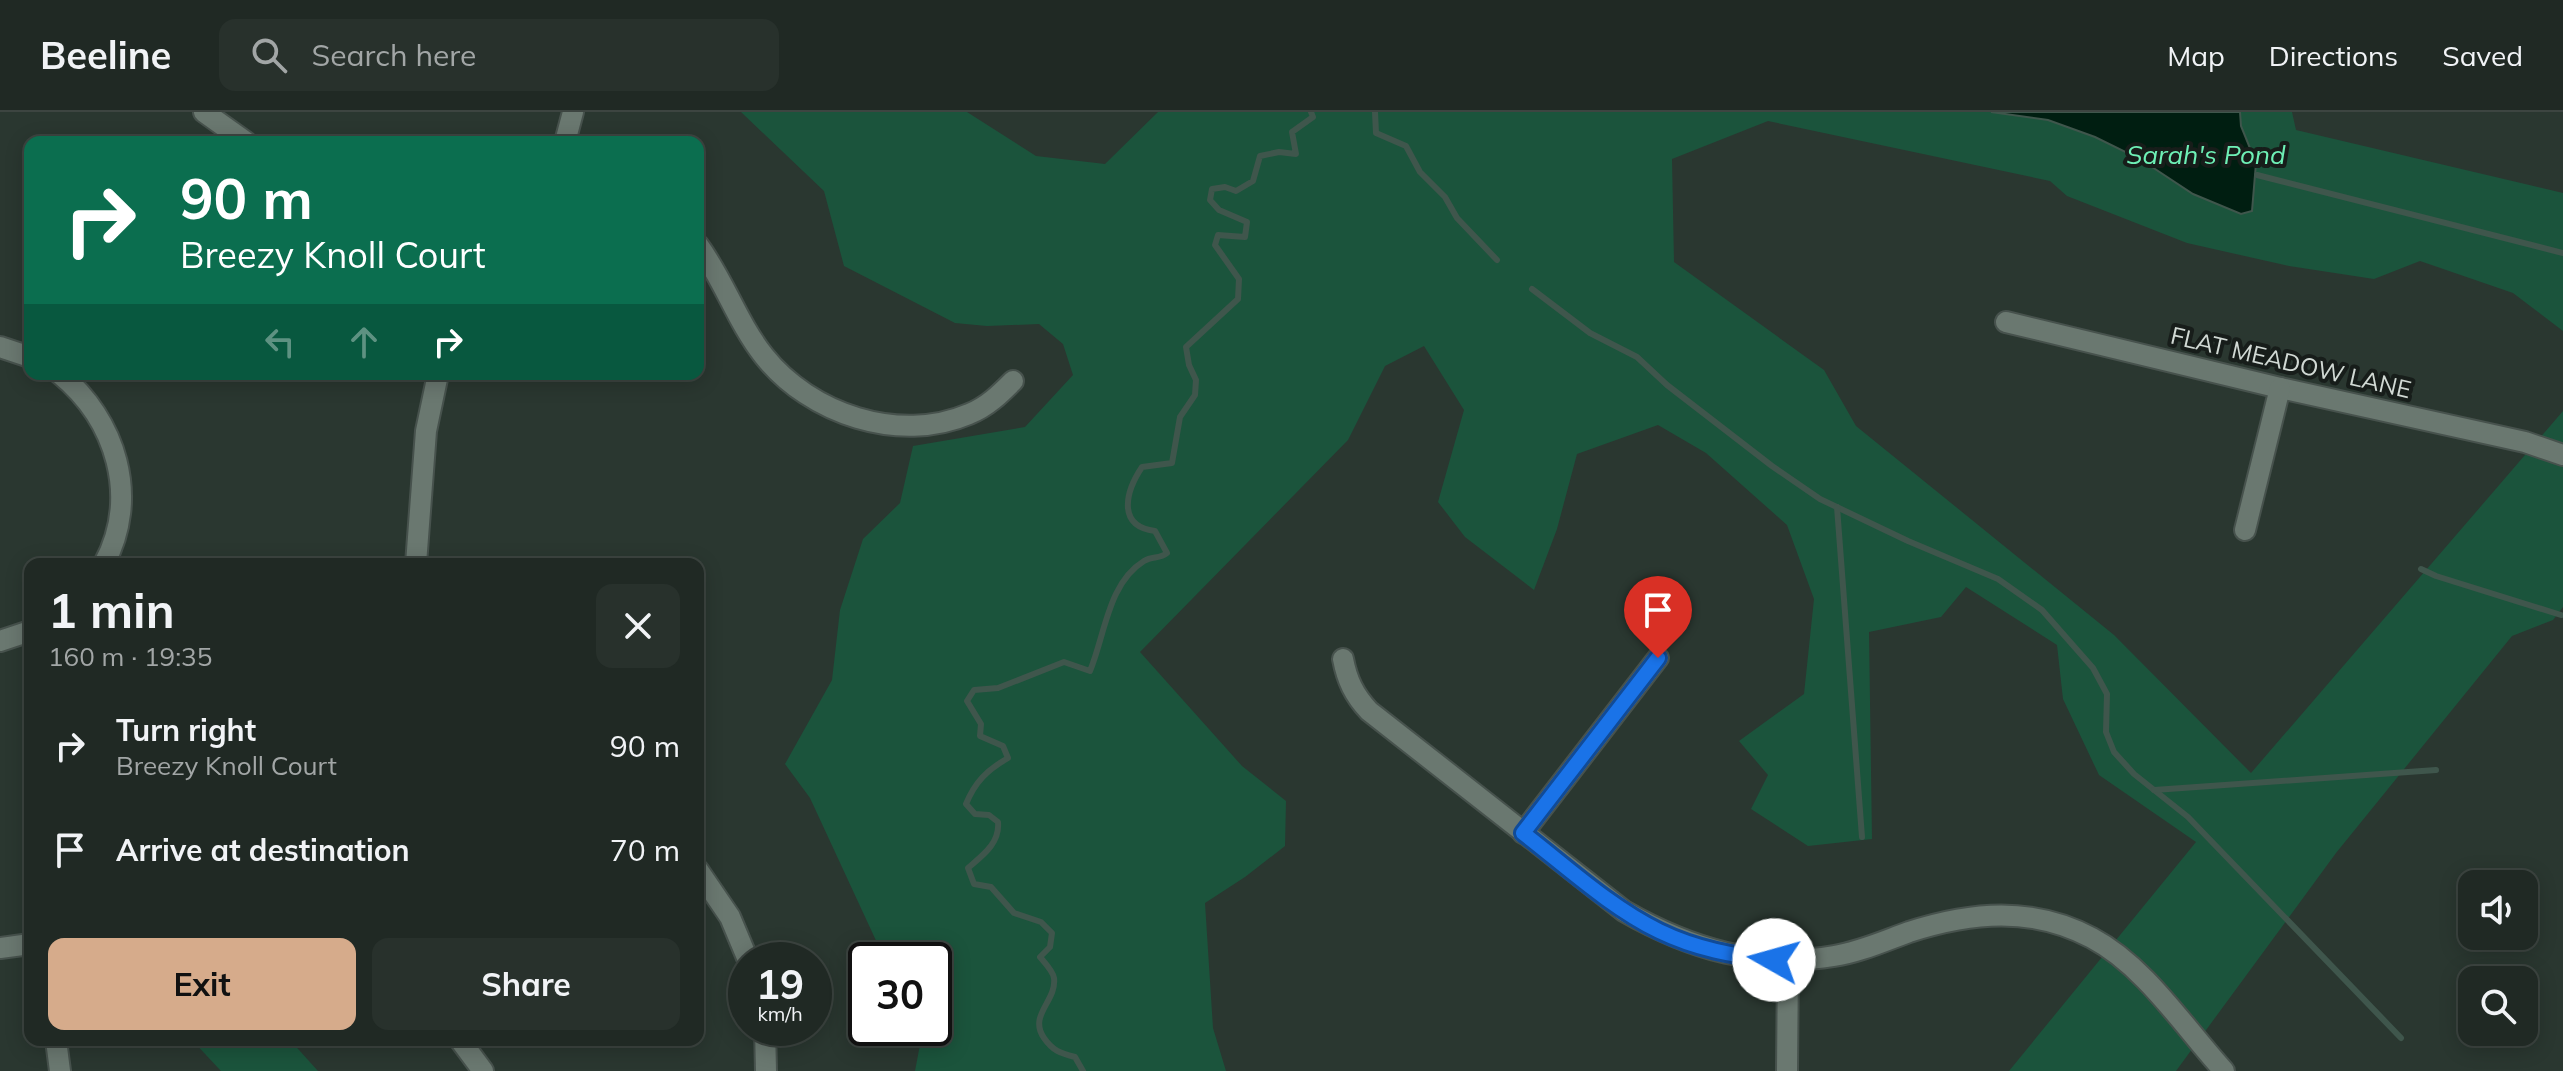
<!DOCTYPE html>
<meta charset="utf-8">
<style>
:root{--surface:#202924;--page:#28312c;--text:#f1f3f6;--muted:#a2a6a6;--line:#3d4541;--accent:#d6ab8b}
body{margin:0;font-family:Mulish,sans-serif;background:var(--page);color:var(--text);height:100vh;display:flex;flex-direction:column;font-size:30px;white-space:nowrap}
*{box-sizing:border-box;margin:0}
p{font-size:26px;color:var(--muted)}
.icon{flex:none;width:44px;height:44px;fill:none;stroke:currentColor;stroke-width:2;stroke-linecap:round;stroke-linejoin:round}
.map{position:relative;flex:1;overflow:hidden}
.drawer{position:absolute;left:24px;top:446px;width:680px;height:488px;display:flex;flex-direction:column;background:var(--surface);border-radius:16px;box-shadow:0 4px 20px #0003,0 0 0 2px var(--line)}
.drawer>*{flex:none}
.top-card{position:absolute;left:24px;top:24px;width:680px;height:244px;border-radius:16px;box-shadow:0 4px 20px #0003,0 0 0 2px var(--line);background:#0b6e4f;color:#fff;overflow:hidden}
.controls{position:absolute;left:2458px;top:758px;display:grid;gap:16px}
.controls a{display:grid;place-items:center;width:80px;height:80px;border-radius:16px;background:var(--surface);box-shadow:0 4px 20px #0003,0 0 0 2px var(--line);font-size:40px}
.speed{position:absolute;left:728px;top:830px;display:flex;gap:16px;font-size:40px;font-weight:700;text-align:center}
.speed>*{display:grid;place-content:center;width:104px;height:104px;border-radius:50%;background:var(--surface);box-shadow:0 4px 20px #0003,0 0 0 2px var(--line);line-height:1}
.speed small{font-size:20px;font-weight:400}
.speed .limit{border:4px solid #111;border-radius:12px;background:#fff;color:#111}
.pin{position:absolute;display:grid;place-items:center;width:68px;height:68px;color:#fff;margin:-82px -34px;border-radius:50% 50% 50% 0;rotate:-45deg;box-shadow:0 0 8px #0007}
.pin .icon{rotate:45deg}
.me{position:absolute;width:88px;margin:-44px;rotate:277deg;stroke-linejoin:round;filter:drop-shadow(0 0 6px #0008)}
.turn{display:flex;align-items:center;gap:28px;height:168px;padding:0 24px;font-size:36px}
.turn .icon{width:104px;height:104px;stroke-width:2.5}
.turn b{display:block;font-size:56px;line-height:68px}
.lanes{display:flex;align-items:center;height:76px;padding:0 24px;background:#0003;justify-content:center;gap:40px;direction:ltr}
.lanes .off{opacity:.35}
.round{display:grid;place-items:center;flex:none;width:84px;height:84px;border-radius:16px;background:var(--page)}
.head{display:flex;align-items:center;justify-content:space-between;height:136px;padding:0 24px}
h1{font-size:48px;font-weight:700;line-height:60px}
.action{display:flex;gap:16px;margin-top:auto;padding:16px 24px}
.action a{flex:1;height:92px;border-radius:16px;background:var(--accent);color:#111;font-size:32px;font-weight:700;line-height:92px;text-align:center}
.action a+a{background:var(--page);color:var(--text)}
ul{padding:0;list-style:none}
li{display:flex;align-items:center;gap:24px;height:104px;padding:0 24px}
li div{flex:1}
li b{display:block;font-size:30px}
li em{font-style:normal}
header{display:flex;align-items:center;gap:48px;box-sizing:border-box;height:112px;padding:0 40px;background:var(--surface);border-bottom:2px solid var(--line)}
header strong{font-size:38px}
nav{display:flex;gap:44px;margin-inline-start:auto;font-size:28px}
.search{width:560px;height:72px;background:var(--page);display:flex;align-items:center;gap:20px;box-sizing:border-box;padding:0 28px;border-radius:16px;color:var(--muted);font-size:30px}
.map>svg:first-child{display:block}
.green{fill:#1b543c}
.water{fill:#001e11;stroke:#3f564c;stroke-width:2}
.lines{fill:none;stroke-linecap:round;stroke-linejoin:round}
.stream{stroke:#3f564c;stroke-width:6}
.street-casing{stroke:#47524d;stroke-width:24}
.street{stroke:#6a7870;stroke-width:20}
.route-casing{stroke:#114b97;stroke-width:20}
.route{stroke:#1a73e8;stroke-width:14}
.labels{text-anchor:middle;dominant-baseline:central;stroke-width:8;stroke-linejoin:round;paint-order:stroke}
.street-label{font-size:24px;fill:#d1d9d4;stroke:#171d1a}
.water-label{font-size:26px;font-style:italic;fill:#6ef0b6;stroke:#171d1a}
</style>
<header>
<strong>Beeline</strong>
<div class="search"><svg class="icon" aria-label="search" viewBox="0 0 24 24"><circle cx="10" cy="10" r="6"/><path d="M15 15l6 6"/></svg>Search here</div>
<nav><a>Map</a><a>Directions</a><a>Saved</a></nav>
</header>
<div class="map">
<svg width="2563" height="959" viewBox="0 0 2563 959">
<rect width="100%" height="100%" fill="#2a3730"/>
<g class="green">
<polygon points="741,0 967,0 1036,44 1105,52 1158,0 1991,0 2048,8 2095,25 2140,47 2256,51 2241,13 2240,0 2292,0 2296,18 2563,81 2563,219 2513,181 2420,149 2374,167 2289,154 2187,131 2067,84 2050,69 1768,9 1672,47 1674,150 1824,258 1856,314 2114,523 2251,661 2563,299 2563,495 2553,508 2512,524 2336,741 2176,959 2009,959 2196,730 2099,663 2063,587 2057,533 1966,475 1941,505 1869,520 1872,727 1808,734 1751,697 1768,663 1739,629 1804,582 1814,487 1787,413 1706,341 1658,313 1577,342 1557,417 1534,478 1465,425 1438,390 1464,298 1424,234 1385,254 1348,328 1140,540 1242,654 1286,689 1285,734 1245,765 1205,791 1213,916 1226,959 915,959 922,922 919,916 934,916 934,848 885,848 810,686 785,652 832,568 840,498 863,427 900,391 913,334 1025,315 1073,263 1063,232 1039,212 987,214 955,211 844,154 824,79"/>
<polygon points="192,928 290,928 318,959 221,959"/>
</g>
<polygon class="water" points="1991,0 2240,0 2241,14 2256,51 2252,99 2241,102 2193,82 2140,47 2095,25 2048,8"/>
<g class="lines">
<g class="stream">
<polyline points="1375,0 1376,21 1406,34 1420,60 1445,85 1457,106 1497,148"/>
<polyline points="2257,63 2563,141"/>
<polyline points="1532,177 1590,221 1637,245 1667,273 1772,354 1820,387 1908,429 1998,467 2042,498 2093,556 2107,582 2106,620 2114,640 2134,662 2188,705 2401,926"/>
<polyline points="1837,395 1862,725"/>
<polyline points="2421,457 2436,464 2561,503"/>
<polyline points="2154,678 2436,658"/>
<path d="M 1083,959 L 1075,945 C 1060,941 1053,939 1044,926 C 1028,903 1057,889 1054,866 C 1053,859 1045,851 1040,845 L 1050,835 L 1052,821 L 1041,810 L 1014,801 L 991,775 L 974,772 L 968,756 C 983,743 1000,731 998,710 L 989,703 L 975,702 L 966,692 C 975,670 987,658 1008,646 L 1003,634 L 980,624 L 981,612 L 967,589 L 974,578 L 998,576 L 1064,550 L 1090,559 C 1105,523 1108,471 1144,449 C 1152,444 1160,447 1167,441 L 1155,419 C 1116,414 1126,379 1142,355 L 1172,351 L 1180,305 L 1195,283 L 1196,268 L 1189,253 L 1186,235 L 1238,187 L 1239,167 L 1215,133 L 1218,123 L 1245,125 L 1247,110 L 1219,98 L 1210,88 L 1212,77 L 1225,75 L 1236,79 L 1253,69 L 1260,44 L 1279,40 L 1296,42 L 1292,20 L 1313,5 L 1311,0"/>
</g>
<defs>
<g id="street">
<polyline points="204,0 246,30"/>
<polyline points="565,30 573,0"/>
<path d="M 698,133 C 724,168 737,210 764,244 C 810,302 899,332 969,302 C 987,295 1000,282 1013,269"/>
<polyline points="2006,210 2280,276 2525,330 2563,343"/>
<polyline points="0,235 30,245"/>
<path d="M 60,262 C 116,308 140,385 104,452"/>
<polyline points="2245,418 2280,276"/>
<polyline points="416,452 426,319 438,262"/>
<polyline points="0,529 30,519"/>
<path d="M 1343,547 C 1347,568 1354,583 1369,599 L 1624,799 C 1690,837 1758,857 1834,844 C 1860,840 1884,829 1909,820 C 1971,800 2032,794 2092,826 C 2145,854 2184,915 2224,959"/>
<polyline points="1523,721 1658,546"/>
<polyline points="698,758 730,805 748,848"/>
<polyline points="0,836 30,832"/>
<polyline points="765,916 766,959"/>
<polyline points="56,928 60,959"/>
<polyline points="460,928 483,959"/>
<polyline points="1787,959 1788,849"/>
</g>
</defs>
<use href="#street" class="street-casing"/>
<use href="#street" class="street"/>
</g>
<g class="lines">
<defs>
<path id="route" d="M 1658,546 L 1523,721 C 1567,755 1610,795 1659,819 C 1696,837 1734,844 1774,848"/>
</defs>
<use href="#route" class="route-casing"/>
<use href="#route" class="route"/>
</g>
<g class="labels">
<g class="street-label">
<text transform="translate(2291 250) rotate(13)">FLAT MEADOW LANE</text>
</g>
<g class="water-label">
<text x="2206" y="42">Sarah's Pond</text>
</g>
</g>
</svg>
<div class="controls">
<a><svg class="icon" aria-label="sound" viewBox="0 0 24 24"><path d="M4 9h4l5-4v14l-5-4H4zM17 9q2 3 0 6"/></svg></a>
<a><svg class="icon" aria-label="search" viewBox="0 0 24 24"><circle cx="10" cy="10" r="6"/><path d="M15 15l6 6"/></svg></a>
</div>
<div class="speed"><div>19<small>km/h</small></div><div class="limit">30</div></div>
<div class="pin" style="left:1658px;top:546px;background:#d93025"><svg class="icon" aria-label="arrive" viewBox="0 0 24 24"><path d="M6 21V4h12l-3 4 3 4H6"/></svg></div>
<svg class="me" style="left:1774px;top:848px" viewBox="-20 -20 40 40"><circle r="19" fill="#fff"/><path d="M0-13L10 11 0 6-10 11z" fill="#1a73e8"/></svg>
<div class="top-card">
<div class="turn"><svg class="icon" aria-label="right" viewBox="0 0 24 24"><path d="M7 20v-9h11M14 6l5 5-5 5"/></svg><div><b>90 m</b>Breezy Knoll Court</div></div>
<div class="lanes"><svg class="icon off" aria-label="left" viewBox="0 0 24 24"><path d="M17 20v-9H6M10 6l-5 5 5 5"/></svg><svg class="icon off" aria-label="ahead" viewBox="0 0 24 24"><path d="M12 20V5M6 11l6-6 6 6"/></svg><svg class="icon" aria-label="right" viewBox="0 0 24 24"><path d="M7 20v-9h11M14 6l5 5-5 5"/></svg></div>
</div>
<section class="drawer">
<div class="head"><div><h1>1 min</h1><p>160 m · 19:35</p></div><a class="round"><svg class="icon" aria-label="close" viewBox="0 0 24 24"><path d="M6 6l12 12M18 6L6 18"/></svg></a></div>
<ul>
<li><svg class="icon" aria-label="right" viewBox="0 0 24 24"><path d="M7 20v-9h11M14 6l5 5-5 5"/></svg><div><b>Turn right</b><p>Breezy Knoll Court</p></div><em>90 m</em></li>
<li><svg class="icon" aria-label="arrive" viewBox="0 0 24 24"><path d="M6 21V4h12l-3 4 3 4H6"/></svg><div><b>Arrive at destination</b></div><em>70 m</em></li>
</ul>
<div class="action"><a>Exit</a><a>Share</a></div>
</section>
</div>
